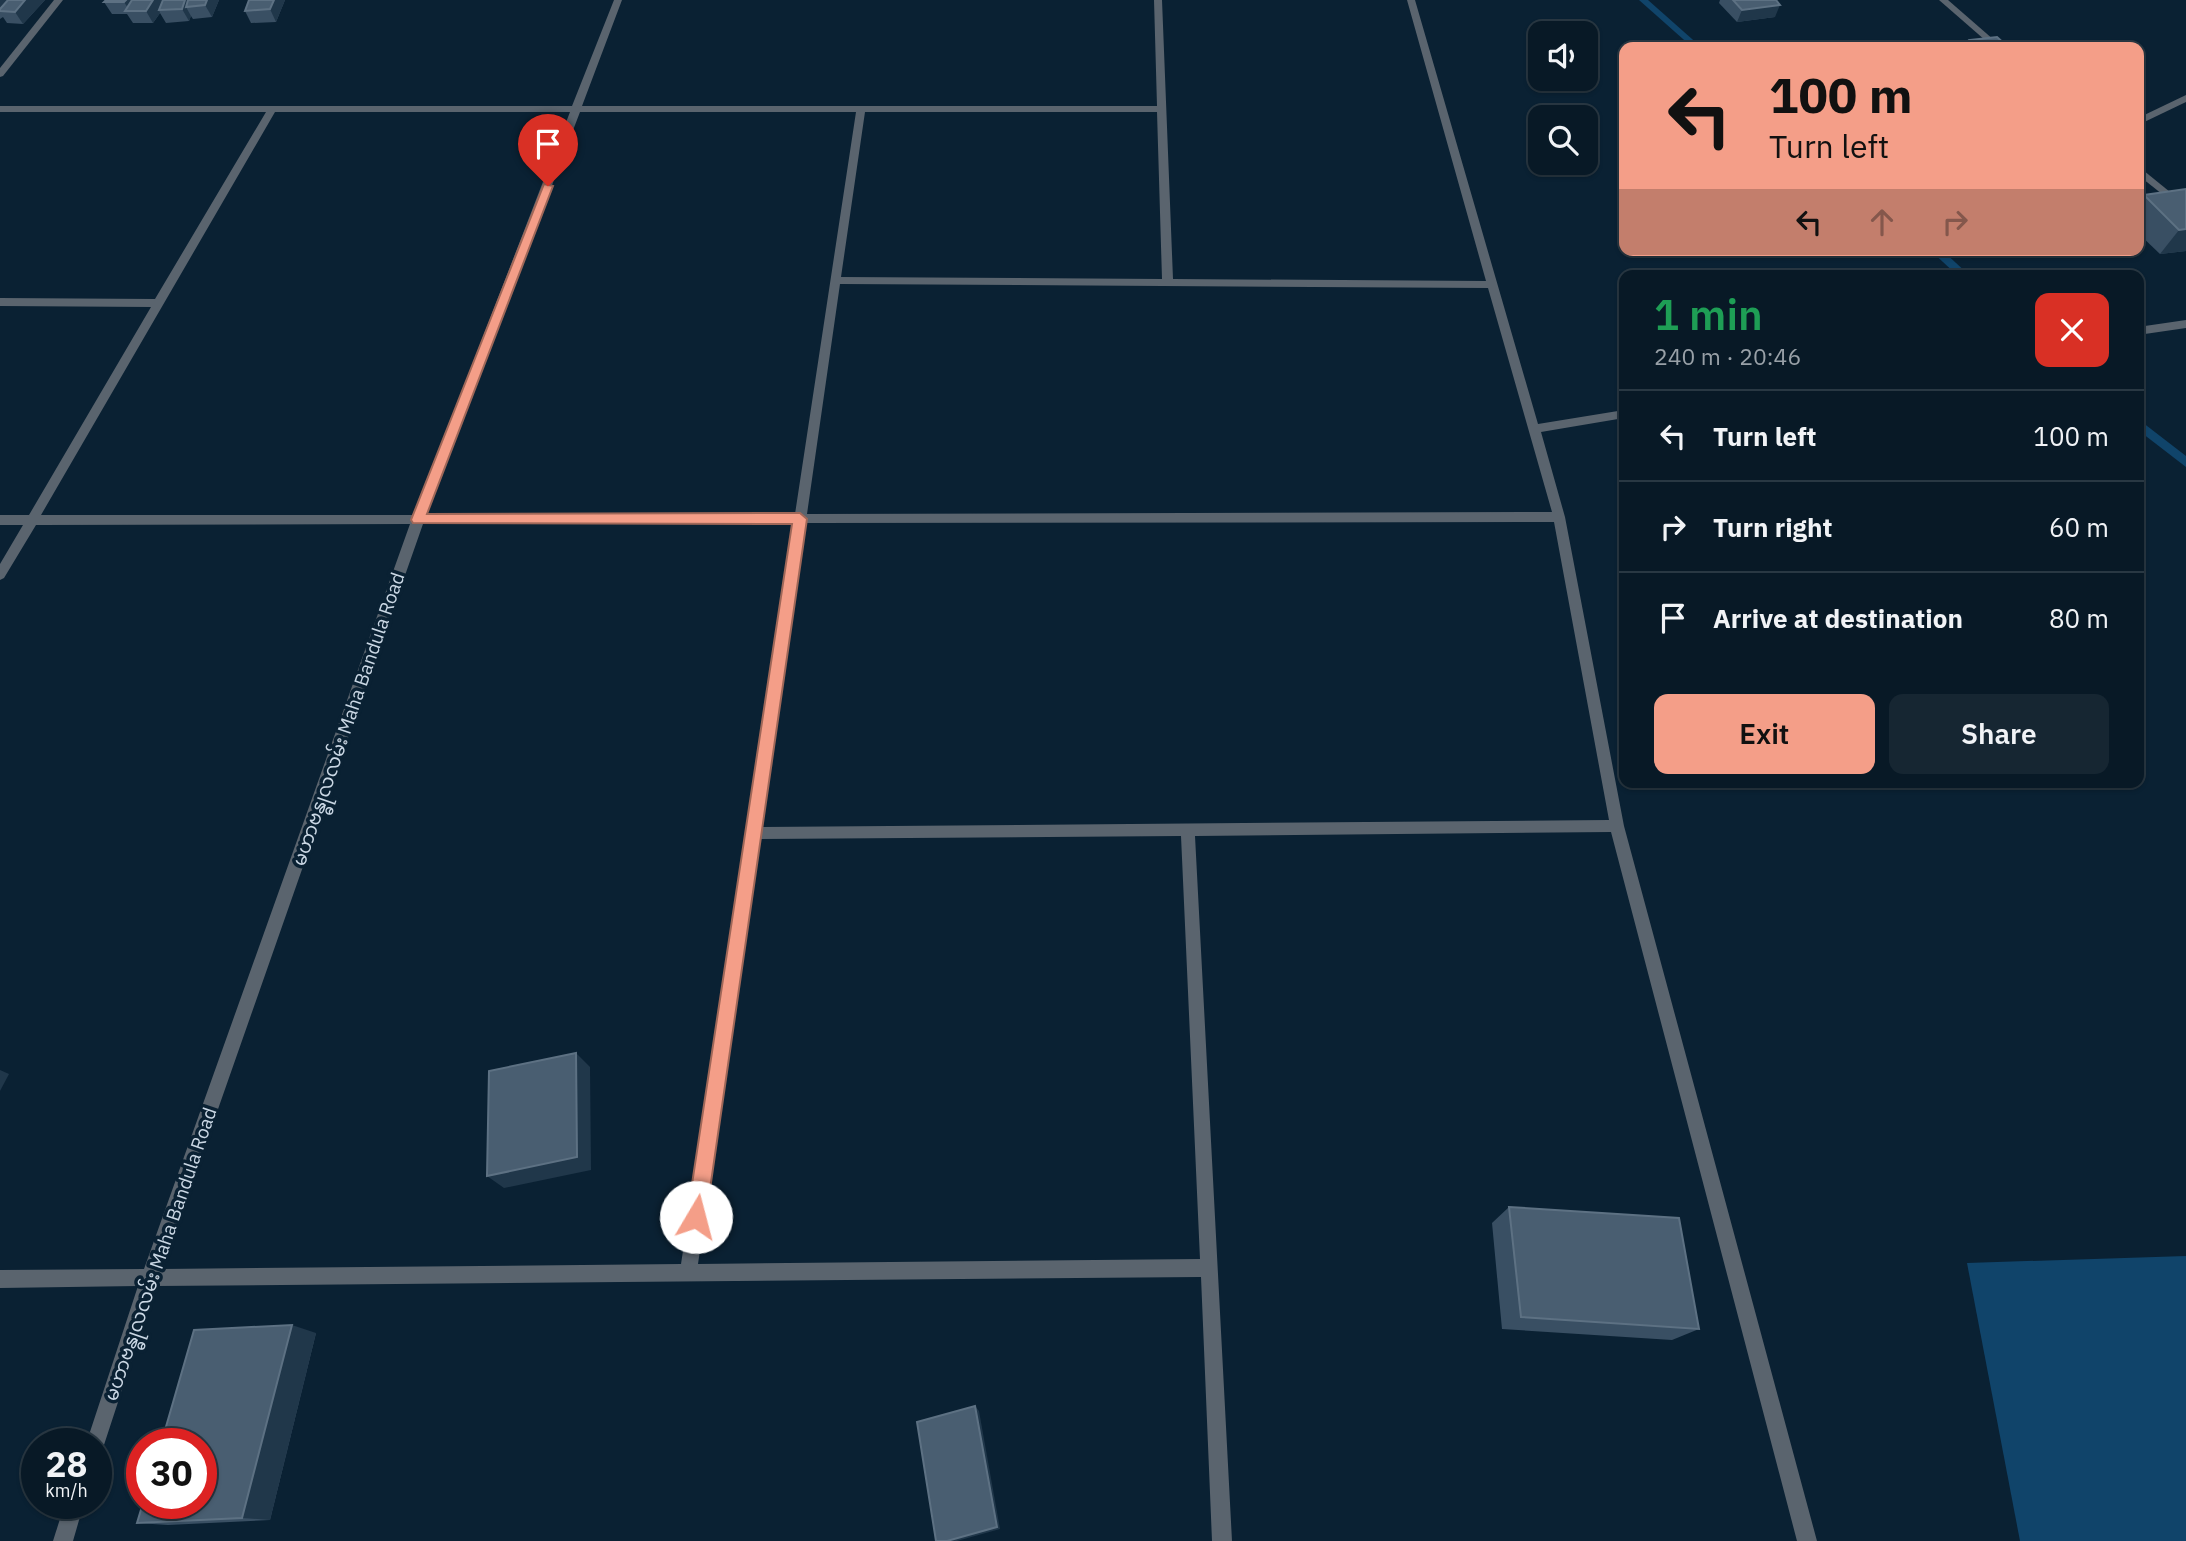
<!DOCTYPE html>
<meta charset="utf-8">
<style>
:root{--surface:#081926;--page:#162632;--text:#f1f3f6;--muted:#98a0a7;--line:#293843;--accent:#f49e88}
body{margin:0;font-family:"IBM Plex Sans","Noto Sans Myanmar",sans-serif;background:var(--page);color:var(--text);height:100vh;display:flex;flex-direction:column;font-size:26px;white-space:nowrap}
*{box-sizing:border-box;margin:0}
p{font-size:23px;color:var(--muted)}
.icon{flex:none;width:38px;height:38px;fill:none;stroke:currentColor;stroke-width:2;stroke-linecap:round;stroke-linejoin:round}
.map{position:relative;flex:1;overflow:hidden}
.drawer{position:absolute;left:1619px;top:270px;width:525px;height:518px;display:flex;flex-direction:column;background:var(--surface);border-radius:14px;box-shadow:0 2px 5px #0004,0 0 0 2px var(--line)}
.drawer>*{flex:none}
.banner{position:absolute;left:1619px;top:42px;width:525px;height:214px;border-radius:14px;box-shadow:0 2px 5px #0004,0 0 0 2px var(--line);background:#f49e88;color:#111;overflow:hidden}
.controls{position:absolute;left:1528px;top:21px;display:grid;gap:14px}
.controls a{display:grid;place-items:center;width:70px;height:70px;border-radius:14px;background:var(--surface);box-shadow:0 2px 5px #0004,0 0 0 2px var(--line);font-size:35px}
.speed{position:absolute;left:21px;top:1428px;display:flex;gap:14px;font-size:35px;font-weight:700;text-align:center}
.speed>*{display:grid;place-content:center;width:91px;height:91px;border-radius:50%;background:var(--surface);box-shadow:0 2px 5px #0004,0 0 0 2px var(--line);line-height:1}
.speed small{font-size:18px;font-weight:400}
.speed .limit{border:10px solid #d22;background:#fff;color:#111}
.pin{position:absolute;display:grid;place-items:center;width:60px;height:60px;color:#fff;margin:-72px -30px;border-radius:50% 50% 50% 0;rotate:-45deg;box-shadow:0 0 7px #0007}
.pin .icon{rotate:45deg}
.me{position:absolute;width:77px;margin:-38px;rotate:8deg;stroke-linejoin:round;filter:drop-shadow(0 0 5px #0008)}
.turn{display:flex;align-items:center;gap:24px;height:147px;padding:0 35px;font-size:32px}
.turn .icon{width:91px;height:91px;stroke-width:2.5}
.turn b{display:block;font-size:49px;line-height:60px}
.lanes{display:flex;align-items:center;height:66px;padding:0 35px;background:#0003;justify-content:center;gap:35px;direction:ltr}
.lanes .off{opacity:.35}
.round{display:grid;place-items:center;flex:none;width:74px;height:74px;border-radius:14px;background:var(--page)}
.summary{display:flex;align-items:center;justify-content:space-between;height:119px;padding:0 35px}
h1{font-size:42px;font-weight:600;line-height:52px;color:#1e9e55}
.button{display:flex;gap:14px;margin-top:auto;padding:14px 35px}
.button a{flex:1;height:80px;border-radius:14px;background:var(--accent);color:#111;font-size:28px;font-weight:600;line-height:80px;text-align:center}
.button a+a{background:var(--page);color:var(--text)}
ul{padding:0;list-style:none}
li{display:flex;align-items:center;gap:21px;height:91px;padding:0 35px;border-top:2px solid var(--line)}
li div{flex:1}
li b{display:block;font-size:26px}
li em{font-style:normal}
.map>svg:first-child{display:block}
.water{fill:#10446a}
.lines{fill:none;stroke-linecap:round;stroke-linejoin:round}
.stream{fill:#10446a;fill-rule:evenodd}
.street{fill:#5a646e;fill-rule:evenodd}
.wall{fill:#394f63}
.shaded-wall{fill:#20374a}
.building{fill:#495e71;stroke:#5d7183;stroke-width:2}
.route{fill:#f49e88;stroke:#9f6758;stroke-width:2}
.labels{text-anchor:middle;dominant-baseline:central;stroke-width:7;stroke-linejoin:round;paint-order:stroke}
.street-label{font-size:19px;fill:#cad7e4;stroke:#0a2133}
</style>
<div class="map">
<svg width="2186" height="1541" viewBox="0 0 2186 1541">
<rect width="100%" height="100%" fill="#0a2133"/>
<polygon class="water" points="2186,1256 2186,1541 2020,1541 1967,1263"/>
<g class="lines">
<g class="stream">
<polygon points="1639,0 1648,0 1701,47 1692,47"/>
<polygon points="1930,250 1942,250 1969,275 1957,275"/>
<polygon points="2138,419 2186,456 2186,467 2138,430"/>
</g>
<g class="street">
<polygon points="54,0 63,0 3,76 0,77 0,68"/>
<path d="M 614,0 L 622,0 L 582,106 L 1157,106 L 1154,0 L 1162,0 L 1173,279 L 1486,281 L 1407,0 L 1415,0 L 1538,424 L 1624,410 L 1624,418 L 1541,432 L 1565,517 L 1624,826 L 1817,1541 L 1797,1541 L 1611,832 L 1195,836 L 1232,1541 L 1212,1541 L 1201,1277 L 156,1286 L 102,1451 L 96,1453 L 96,1444 L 86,1444 L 138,1286 L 0,1288 L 0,1270 L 144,1269 L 410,524 L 36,525 L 4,578 L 0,580 L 0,564 L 23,525 L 0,525 L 0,515 L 29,515 L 151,307 L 0,306 L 0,298 L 155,299 L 266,112 L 0,112 L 0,106 L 572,106 ZM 275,112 L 570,112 L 414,515 L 41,515 ZM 580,112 L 856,112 L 795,514 L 426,515 ZM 865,112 L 1157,112 L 1162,279 L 841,277 ZM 840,284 L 1488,288 L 1552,512 L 807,514 ZM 1554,522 L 1609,820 L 761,827 L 806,523 ZM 793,523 L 681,1264 L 162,1269 L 423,524 ZM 1181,836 L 1200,1259 L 698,1264 L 760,839 Z"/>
<polygon points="1939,0 1948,0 2002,47 1993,47"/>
<polygon points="2186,95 2186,102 2138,125 2138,118"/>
<polygon points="2138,166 2186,205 2186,213 2138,175"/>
<polygon points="2186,320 2186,328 2138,335 2138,327"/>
<polygon points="65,1503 84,1503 73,1541 53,1541"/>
</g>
</g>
<g class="wall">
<polygon points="0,0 45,0 23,24 7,23 3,17 0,19"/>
<polygon points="219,0 212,17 193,19 191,16 189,21 166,23 160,13 153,23 133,23 127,14 112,14 104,2"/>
<polygon points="249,0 285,0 276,22 251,23 245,11"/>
<polygon points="1720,0 1776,0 1775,17 1737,22 1719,3"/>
<polygon points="1970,40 2008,47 1966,47"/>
<polygon points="2186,189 2186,251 2160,254 2138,233 2138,202 2144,195"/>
<polygon points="1509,1207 1699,1329 1672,1340 1502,1329 1492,1223"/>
<polygon points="316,1333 270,1520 168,1525 137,1523"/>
</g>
<g class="shaded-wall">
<polygon points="0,0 13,0 0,11"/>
<polygon points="25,0 45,0 23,24 15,12"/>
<polygon points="126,0 142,0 130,11 124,2"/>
<polygon points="153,0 168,0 159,10 160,13 153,23 146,11"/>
<polygon points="185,0 197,0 186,7 191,16 189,21 182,9"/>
<polygon points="207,0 219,0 212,17 205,5"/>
<polygon points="274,0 285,0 276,22 270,9"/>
<polygon points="1780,5 1775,17 1737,22 1742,10"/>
<polygon points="2186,229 2186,251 2160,254 2179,230"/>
<polygon points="576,1053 590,1067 591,1170 504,1188 487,1176"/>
<polygon points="0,1070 9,1074 0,1091"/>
<polygon points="292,1325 316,1333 270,1520 242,1518"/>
<polygon points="975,1406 979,1411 1000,1529 957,1541 947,1541"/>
</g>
<g class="building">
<polygon points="8,0 25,0 15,12 0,11 0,9"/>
<polygon points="106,0 126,0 124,2 104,2"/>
<polygon points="132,0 153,0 146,11 125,11"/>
<polygon points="163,0 185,0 182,9 159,10"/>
<polygon points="188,0 207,0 205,5 186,7"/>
<polygon points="249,0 274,0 270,9 245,11"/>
<polygon points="1733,0 1776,0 1780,5 1742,10"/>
<polygon points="1997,37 2008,47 1978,47 1970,40"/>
<polygon points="2186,189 2186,229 2179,230 2144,195"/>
<polygon points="576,1053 577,1157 487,1176 489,1071"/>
<polygon points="1509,1207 1679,1218 1699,1329 1521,1317"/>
<polygon points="292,1325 242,1518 137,1523 143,1503 201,1503 201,1444 161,1444 194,1330"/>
<polygon points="975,1406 997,1527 947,1541 936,1541 917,1422"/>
</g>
<polygon class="route" points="544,184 553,186 427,514 800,513 807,519 706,1217 703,1224 696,1226 690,1224 687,1217 792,524 413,523 411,520"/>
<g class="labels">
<g class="street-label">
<text transform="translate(348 719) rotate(-71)">မဟာဗန္ဓုလလမ်း Maha Bandula Road</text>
<text transform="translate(160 1254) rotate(-71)">မဟာဗန္ဓုလလမ်း Maha Bandula Road</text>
</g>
</g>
</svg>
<div class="controls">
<a><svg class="icon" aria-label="sound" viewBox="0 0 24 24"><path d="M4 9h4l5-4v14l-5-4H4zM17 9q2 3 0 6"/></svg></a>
<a><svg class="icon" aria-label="search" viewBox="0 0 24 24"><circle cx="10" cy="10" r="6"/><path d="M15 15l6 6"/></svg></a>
</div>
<div class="speed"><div>28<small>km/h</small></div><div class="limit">30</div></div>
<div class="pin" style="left:548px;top:186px;background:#d93025"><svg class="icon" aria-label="arrive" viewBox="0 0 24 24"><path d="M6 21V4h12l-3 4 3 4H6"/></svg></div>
<svg class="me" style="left:696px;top:1217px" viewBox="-20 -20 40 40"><circle r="19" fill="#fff"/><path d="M0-13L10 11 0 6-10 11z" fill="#f49e88"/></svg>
<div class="banner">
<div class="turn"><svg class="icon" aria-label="left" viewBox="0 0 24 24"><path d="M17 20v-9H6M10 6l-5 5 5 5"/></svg><div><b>100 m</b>Turn left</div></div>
<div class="lanes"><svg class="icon" aria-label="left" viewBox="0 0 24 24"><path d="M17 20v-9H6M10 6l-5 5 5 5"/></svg><svg class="icon off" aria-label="ahead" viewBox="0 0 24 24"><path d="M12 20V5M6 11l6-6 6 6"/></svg><svg class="icon off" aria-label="right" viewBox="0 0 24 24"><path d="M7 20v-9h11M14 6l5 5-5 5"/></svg></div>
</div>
<section class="drawer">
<div class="summary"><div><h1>1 min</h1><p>240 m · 20:46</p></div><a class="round" style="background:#d93025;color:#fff"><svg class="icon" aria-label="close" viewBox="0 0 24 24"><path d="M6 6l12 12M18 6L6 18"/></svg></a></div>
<ul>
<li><svg class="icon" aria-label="left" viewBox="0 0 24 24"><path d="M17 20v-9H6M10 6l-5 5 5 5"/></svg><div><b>Turn left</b></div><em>100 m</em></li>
<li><svg class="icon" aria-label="right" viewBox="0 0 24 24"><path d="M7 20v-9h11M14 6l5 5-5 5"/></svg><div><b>Turn right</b></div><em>60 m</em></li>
<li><svg class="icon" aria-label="arrive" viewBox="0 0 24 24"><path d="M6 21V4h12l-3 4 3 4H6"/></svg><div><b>Arrive at destination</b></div><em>80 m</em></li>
</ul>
<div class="button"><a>Exit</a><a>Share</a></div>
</section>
</div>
